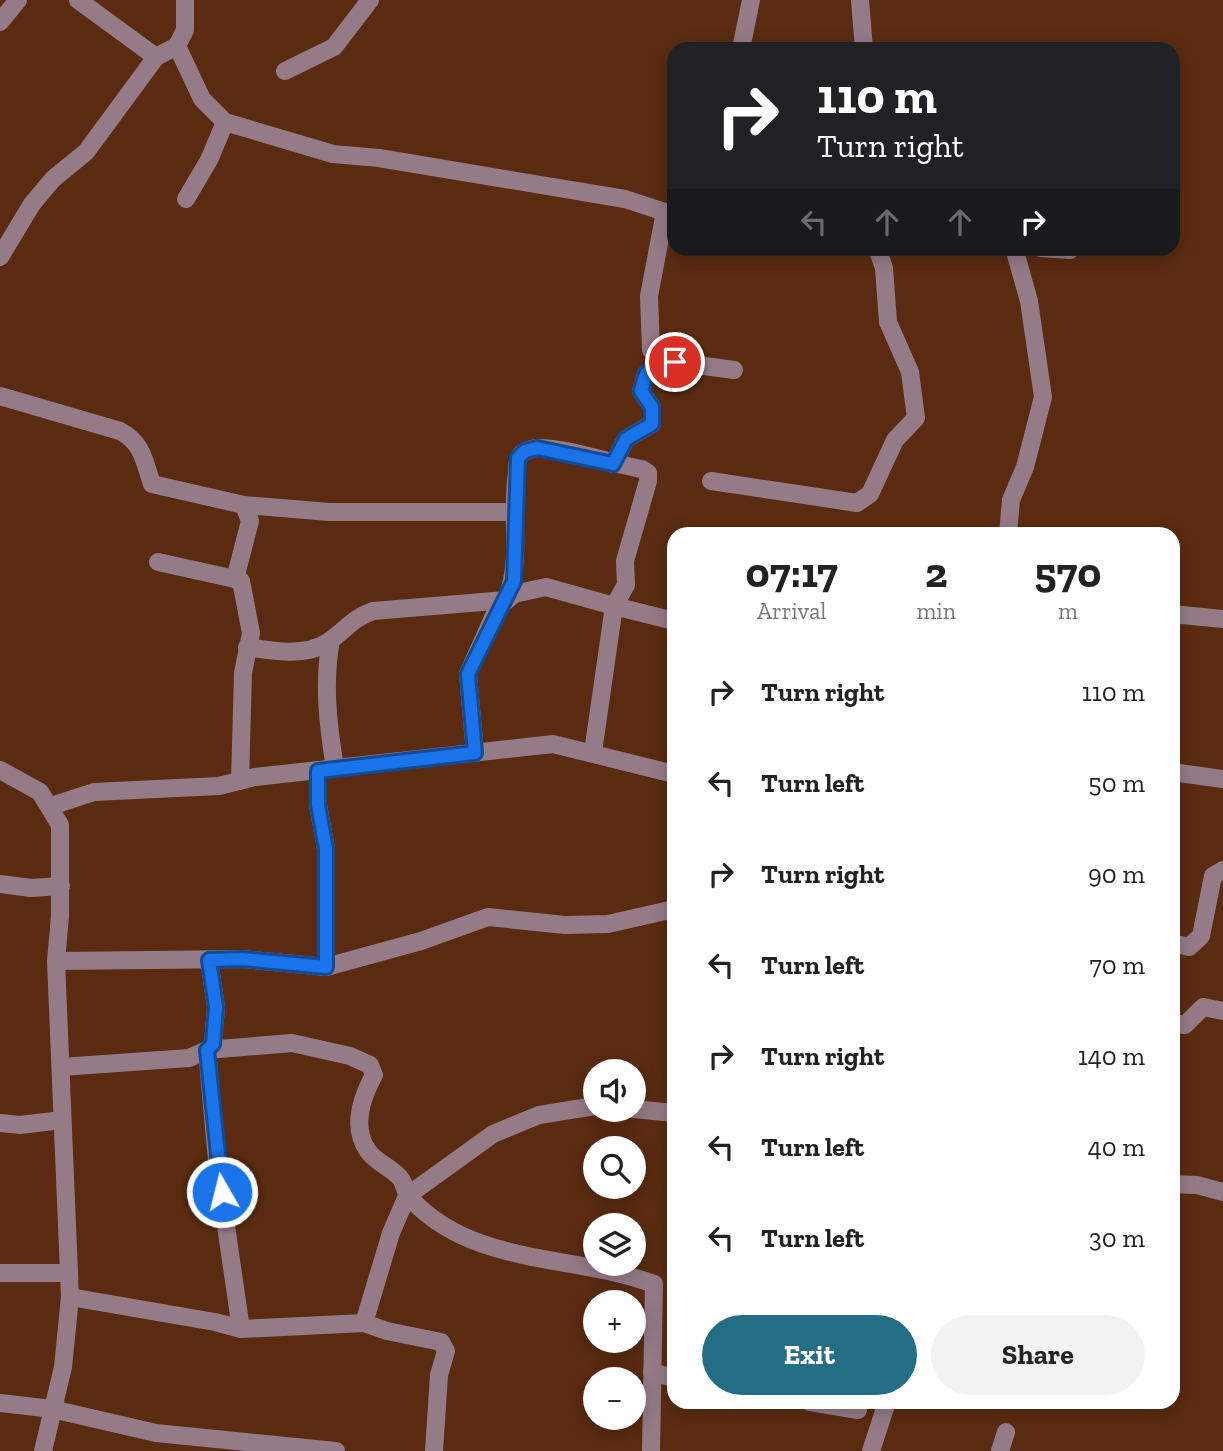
<!DOCTYPE html>
<meta charset="utf-8">
<style>
:root{--surface:#fff;--page:#f2f2f2;--text:#222;--muted:#767676;--accent:#236d85}
body{margin:0;font-family:"Zilla Slab",serif;background:var(--page);color:var(--text);height:100vh;display:flex;flex-direction:column;font-size:26px;white-space:nowrap}
*{box-sizing:border-box;margin:0}
p{font-size:23px;color:var(--muted)}
.icon{flex:none;width:38px;height:38px;fill:none;stroke:currentColor;stroke-width:2;stroke-linecap:round;stroke-linejoin:round}
.map{position:relative;flex:1;overflow:hidden}
.details{position:absolute;left:667px;top:527px;width:513px;height:882px;display:flex;flex-direction:column;background:var(--surface);border-radius:21px;box-shadow:0 4px 18px #0003}
.details>*{flex:none}
.banner{position:absolute;left:667px;top:42px;width:513px;height:214px;border-radius:21px;box-shadow:0 4px 18px #0003;background:#202124;color:#fff;overflow:hidden}
.buttons{position:absolute;left:583px;top:1059px;display:grid;gap:14px}
.buttons a{display:grid;place-items:center;width:63px;height:63px;border-radius:50%;background:var(--surface);box-shadow:0 4px 18px #0003;font-size:35px}
.pin{position:absolute;display:grid;place-items:center;width:60px;height:60px;color:#fff;margin:-30px;border:4px solid #fff;border-radius:50%;box-shadow:0 2px 7px #0007}
.me{position:absolute;width:77px;margin:-38px;rotate:352deg;stroke-linejoin:round;filter:drop-shadow(0 0 5px #0008)}
.turn{display:flex;align-items:center;gap:24px;height:147px;padding:0 35px;font-size:32px}
.turn .icon{width:91px;height:91px;stroke-width:2.5}
.turn b{display:block;font-size:49px;line-height:60px}
.lanes{display:flex;align-items:center;height:66px;padding:0 35px;background:#0003;justify-content:center;gap:35px;direction:ltr}
.lanes .off{opacity:.35}
.eta{display:flex;justify-content:space-evenly;align-items:center;height:119px;text-align:center}
.eta b{font-size:42px;font-weight:700;line-height:49px}
.cta{display:flex;gap:14px;margin-top:auto;padding:14px 35px}
.cta a{flex:1;height:80px;border-radius:42px;background:var(--accent);color:#fff;font-size:28px;font-weight:700;line-height:80px;text-align:center}
.cta a+a{background:var(--page);color:var(--text)}
ul{padding:0;list-style:none}
li{display:flex;align-items:center;gap:21px;height:91px;padding:0 35px}
li div{flex:1}
li b{display:block;font-size:26px}
li em{font-style:normal}
.map>svg:first-child{display:block}
.lines{fill:none;stroke-linecap:round;stroke-linejoin:round}
.minor{stroke:#947b87;stroke-width:18}
.route-casing{stroke:#114b97;stroke-width:18}
.route{stroke:#1a73e8;stroke-width:12}
</style>
<div class="map">
<svg width="1223" height="1451" viewBox="0 0 1223 1451">
<rect width="100%" height="100%" fill="#5a2b11"/>
<g class="lines">
<g class="minor">
<polyline points="78,0 156,57"/>
<polyline points="860,0 864,49"/>
<polyline points="0,22 18,0"/>
<polyline points="177,46 202,99 225,122 333,154 379,158 625,199 674,215"/>
<polyline points="741,49 751,0"/>
<polyline points="285,71 334,47 370,0"/>
<polyline points="186,199 209,160 225,122"/>
<polyline points="665,212 649,296 651,350 675,362 734,370"/>
<polyline points="1040,248 1070,250"/>
<polyline points="0,257 32,204 53,179 86,152 156,57 177,46 185,30 185,0"/>
<path d="M 0,396 L 120,431 C 143,443 144,461 152,484 L 244,505"/>
<polyline points="613,464 626,439 652,424 652,407 641,391 646,374 665,357"/>
<polyline points="711,481 857,503 870,494 895,440 916,418 910,372 888,322 884,268 877,248"/>
<polyline points="1008,534 1011,500 1025,467 1043,397 1029,301 1014,248"/>
<polyline points="158,562 235,579"/>
<polyline points="1172,614 1223,619"/>
<path d="M 331,640 C 323,683 328,725 335,768"/>
<path d="M 247,647 C 272,651 306,657 328,642 C 346,630 351,619 373,611 L 506,600 C 523,559 510,517 517,473 C 517,469 517,461 519,458 C 521,452 531,449 537,448 C 565,447 613,464 642,469 L 648,473 L 648,481 L 625,561 L 626,585 L 614,606 L 546,587 L 514,594 L 497,609 L 468,674 L 475,753"/>
<polyline points="593,752 614,606 674,621"/>
<polyline points="0,770 40,792 60,825 60,916 56,961 70,1297 63,1367 43,1451"/>
<polyline points="318,771 318,805 326,849 326,967"/>
<polyline points="1172,772 1223,779"/>
<polyline points="240,781 243,673 251,633 241,581 235,579 250,521 244,505 329,512 514,512"/>
<polyline points="51,806 94,792 219,786 255,777 553,744 674,774"/>
<polyline points="0,884 31,888 61,886"/>
<polyline points="1172,943 1189,947 1201,936 1213,876 1223,870"/>
<path d="M 209,960 L 216,1007 L 213,1044 L 207,1050 L 292,1043 L 350,1056 L 370,1065 L 374,1075 C 362,1097 351,1127 368,1151 C 376,1163 393,1168 401,1179 C 405,1185 405,1193 410,1198 C 473,1267 574,1254 654,1284 L 651,1451"/>
<polyline points="56,961 242,959 326,967 421,941 488,917 565,925 608,924 674,909"/>
<polyline points="1172,1023 1185,1025 1203,1007 1223,1011"/>
<polyline points="61,1067 189,1058 207,1050 218,1171 241,1329"/>
<polyline points="634,1109 674,1113"/>
<polyline points="0,1123 20,1125 62,1120"/>
<polyline points="1172,1184 1197,1185 1223,1192"/>
<polyline points="0,1273 69,1273"/>
<polyline points="70,1297 215,1322 241,1329 364,1323 391,1233 407,1196 493,1134 539,1115 595,1106"/>
<polyline points="364,1323 387,1331 441,1342 446,1351 439,1375 434,1451"/>
<polyline points="652,1372 674,1378"/>
<polyline points="810,1402 858,1410"/>
<polyline points="0,1403 52,1409 156,1433 336,1451"/>
<polyline points="871,1451 887,1402"/>
<polyline points="1000,1451 1006,1432"/>
</g>
</g>
<g class="lines">
<defs>
<polyline id="route" points="222,1192 207,1050 213,1044 216,1007 209,960 242,959 326,967 326,849 318,805 318,771 475,753 468,674 514,581 518,458 525,451 537,448 613,464 626,439 652,424 652,407 641,391 646,374 665,357 675,362"/>
</defs>
<use href="#route" class="route-casing"/>
<use href="#route" class="route"/>
</g>
</svg>
<div class="buttons">
<a><svg class="icon" aria-label="sound" viewBox="0 0 24 24"><path d="M4 9h4l5-4v14l-5-4H4zM17 9q2 3 0 6"/></svg></a>
<a><svg class="icon" aria-label="search" viewBox="0 0 24 24"><circle cx="10" cy="10" r="6"/><path d="M15 15l6 6"/></svg></a>
<a><svg class="icon" aria-label="layers" viewBox="0 0 24 24"><path d="M12 4l9 5-9 5-9-5zM3 14l9 5 9-5"/></svg></a>
<a>+</a>
<a>−</a>
</div>
<div class="pin" style="left:675px;top:362px;background:#d93025"><svg class="icon" aria-label="arrive" viewBox="0 0 24 24"><path d="M6 21V4h12l-3 4 3 4H6"/></svg></div>
<svg class="me" style="left:222px;top:1192px" viewBox="-20 -20 40 40"><circle r="17" fill="#1a73e8" stroke="#fff" stroke-width="3"/><path d="M0-11L8 9 0 5-8 9z" fill="#fff"/></svg>
<div class="banner">
<div class="turn"><svg class="icon" aria-label="right" viewBox="0 0 24 24"><path d="M7 20v-9h11M14 6l5 5-5 5"/></svg><div><b>110 m</b>Turn right</div></div>
<div class="lanes"><svg class="icon off" aria-label="left" viewBox="0 0 24 24"><path d="M17 20v-9H6M10 6l-5 5 5 5"/></svg><svg class="icon off" aria-label="ahead" viewBox="0 0 24 24"><path d="M12 20V5M6 11l6-6 6 6"/></svg><svg class="icon off" aria-label="ahead" viewBox="0 0 24 24"><path d="M12 20V5M6 11l6-6 6 6"/></svg><svg class="icon" aria-label="right" viewBox="0 0 24 24"><path d="M7 20v-9h11M14 6l5 5-5 5"/></svg></div>
</div>
<section class="details">
<div class="eta">
<div><b>07:17</b><p>Arrival</p></div>
<div><b>2</b><p>min</p></div>
<div><b>570</b><p>m</p></div>
</div>
<ul>
<li><svg class="icon" aria-label="right" viewBox="0 0 24 24"><path d="M7 20v-9h11M14 6l5 5-5 5"/></svg><div><b>Turn right</b></div><em>110 m</em></li>
<li><svg class="icon" aria-label="left" viewBox="0 0 24 24"><path d="M17 20v-9H6M10 6l-5 5 5 5"/></svg><div><b>Turn left</b></div><em>50 m</em></li>
<li><svg class="icon" aria-label="right" viewBox="0 0 24 24"><path d="M7 20v-9h11M14 6l5 5-5 5"/></svg><div><b>Turn right</b></div><em>90 m</em></li>
<li><svg class="icon" aria-label="left" viewBox="0 0 24 24"><path d="M17 20v-9H6M10 6l-5 5 5 5"/></svg><div><b>Turn left</b></div><em>70 m</em></li>
<li><svg class="icon" aria-label="right" viewBox="0 0 24 24"><path d="M7 20v-9h11M14 6l5 5-5 5"/></svg><div><b>Turn right</b></div><em>140 m</em></li>
<li><svg class="icon" aria-label="left" viewBox="0 0 24 24"><path d="M17 20v-9H6M10 6l-5 5 5 5"/></svg><div><b>Turn left</b></div><em>40 m</em></li>
<li><svg class="icon" aria-label="left" viewBox="0 0 24 24"><path d="M17 20v-9H6M10 6l-5 5 5 5"/></svg><div><b>Turn left</b></div><em>30 m</em></li>
</ul>
<div class="cta"><a>Exit</a><a>Share</a></div>
</section>
</div>
